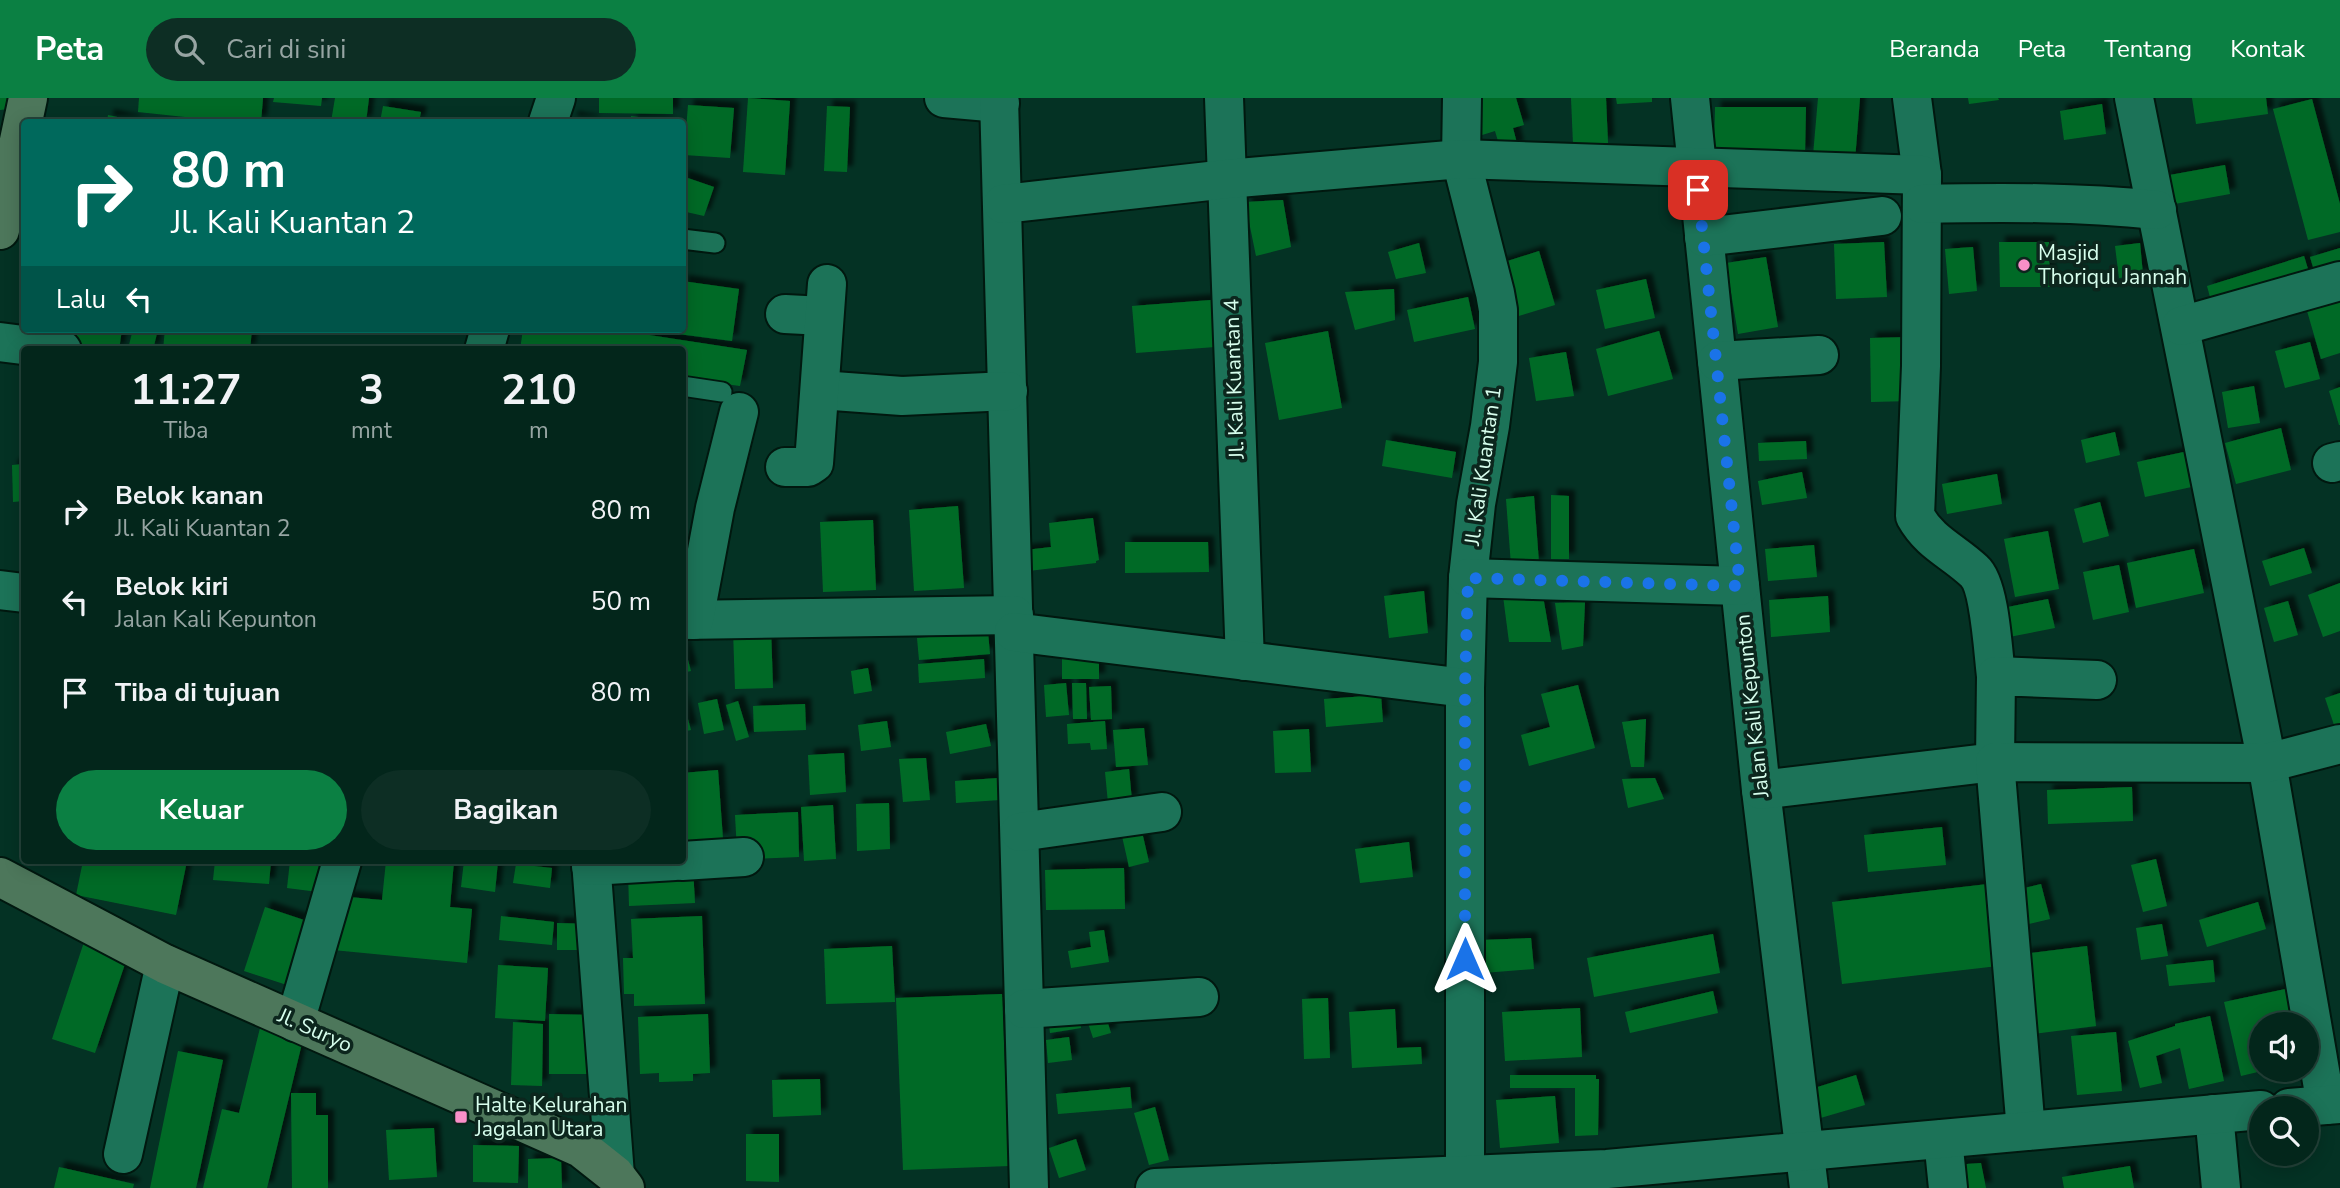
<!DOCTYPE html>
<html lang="id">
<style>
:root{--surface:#03261b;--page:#0d2e24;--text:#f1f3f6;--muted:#97a5a3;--line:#24433a;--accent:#0b8043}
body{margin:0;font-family:"Nunito Sans",sans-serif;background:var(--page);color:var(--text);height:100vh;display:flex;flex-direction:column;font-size:26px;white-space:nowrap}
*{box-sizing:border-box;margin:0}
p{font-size:23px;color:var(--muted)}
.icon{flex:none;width:38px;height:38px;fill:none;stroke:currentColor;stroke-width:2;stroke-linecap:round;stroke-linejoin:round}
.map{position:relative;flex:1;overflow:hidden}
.side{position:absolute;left:21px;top:248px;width:665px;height:518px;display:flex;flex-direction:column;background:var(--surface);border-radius:7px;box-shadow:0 4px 18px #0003,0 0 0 2px var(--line)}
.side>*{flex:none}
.top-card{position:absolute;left:21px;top:21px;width:665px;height:214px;border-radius:7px;box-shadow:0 4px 18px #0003,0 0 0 2px var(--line);background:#00695c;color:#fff;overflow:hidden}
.fabs{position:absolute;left:2249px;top:914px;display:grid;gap:14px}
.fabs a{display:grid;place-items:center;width:70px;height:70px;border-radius:50%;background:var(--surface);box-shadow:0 4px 18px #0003,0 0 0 2px var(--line);font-size:35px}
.pin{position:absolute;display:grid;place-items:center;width:60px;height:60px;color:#fff;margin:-30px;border-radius:14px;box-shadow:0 4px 10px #0006}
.me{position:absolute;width:77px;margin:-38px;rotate:0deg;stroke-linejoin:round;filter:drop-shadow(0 0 5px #0008)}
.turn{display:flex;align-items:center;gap:24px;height:147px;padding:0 35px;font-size:32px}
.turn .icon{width:91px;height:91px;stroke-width:2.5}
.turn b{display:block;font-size:49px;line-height:60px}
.then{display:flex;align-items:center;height:66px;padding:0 35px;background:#0003;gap:14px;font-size:26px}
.eta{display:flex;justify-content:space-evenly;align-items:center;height:119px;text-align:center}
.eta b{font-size:42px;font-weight:700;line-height:49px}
.action{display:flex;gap:14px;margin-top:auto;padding:14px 35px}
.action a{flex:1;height:80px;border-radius:42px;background:var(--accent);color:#fff;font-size:28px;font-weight:700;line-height:80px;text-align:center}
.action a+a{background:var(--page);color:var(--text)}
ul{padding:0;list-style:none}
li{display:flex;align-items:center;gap:21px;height:91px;padding:0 35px}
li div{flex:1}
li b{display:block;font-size:26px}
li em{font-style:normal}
header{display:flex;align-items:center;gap:42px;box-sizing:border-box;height:98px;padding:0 35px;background:var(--accent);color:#fff}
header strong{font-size:33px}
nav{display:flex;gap:38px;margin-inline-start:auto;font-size:24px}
.search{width:490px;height:63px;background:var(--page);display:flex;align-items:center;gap:18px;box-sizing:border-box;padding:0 24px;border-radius:38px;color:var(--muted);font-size:26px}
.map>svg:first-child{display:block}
.building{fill:#066b27;filter:url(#shadow)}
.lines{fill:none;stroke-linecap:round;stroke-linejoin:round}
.service-casing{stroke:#01180f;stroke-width:23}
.minor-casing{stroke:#01180f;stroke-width:42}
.secondary-casing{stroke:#01180f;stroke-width:42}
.service{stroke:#1c7358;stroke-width:19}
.minor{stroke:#1c7358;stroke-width:38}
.secondary{stroke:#4d775b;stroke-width:38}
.route{stroke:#1a73e8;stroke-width:12;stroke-dasharray:0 21.6}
.poi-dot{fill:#f98fc8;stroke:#0c261d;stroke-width:2.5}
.labels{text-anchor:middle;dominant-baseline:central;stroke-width:7;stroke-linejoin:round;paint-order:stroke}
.poi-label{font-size:21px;fill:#d7feed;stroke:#0c261d;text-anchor:start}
.street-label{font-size:21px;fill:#d7feed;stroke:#0c261d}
</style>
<header>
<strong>Peta</strong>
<div class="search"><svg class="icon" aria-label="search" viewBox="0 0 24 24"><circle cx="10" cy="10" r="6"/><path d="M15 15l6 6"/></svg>Cari di sini</div>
<nav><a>Beranda</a><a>Peta</a><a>Tentang</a><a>Kontak</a></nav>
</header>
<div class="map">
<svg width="2340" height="1090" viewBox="0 0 2340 1090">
<defs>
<filter id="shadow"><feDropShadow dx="6" dy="-6" stdDeviation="2" flood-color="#0009"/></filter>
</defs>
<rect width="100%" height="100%" fill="#043224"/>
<g class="building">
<polygon points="0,0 14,0 16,10 0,12"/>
<polygon points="139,0 263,0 261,24 232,24 138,14"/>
<polygon points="274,0 322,0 321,8 273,4"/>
<polygon points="335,0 369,0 366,24 331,24"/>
<polygon points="599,0 673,0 673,16 599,15"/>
<polygon points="748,0 790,3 785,77 743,74"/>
<polygon points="1472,0 1516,0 1524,27 1513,30 1518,49 1501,53 1495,33 1482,37"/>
<polygon points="1571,0 1606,0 1608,45 1573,46"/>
<polygon points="1616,0 1652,0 1652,4 1617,6"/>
<polygon points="1818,0 1860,0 1855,62 1813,58"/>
<polygon points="1968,0 1998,0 1999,2 1969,6"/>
<polygon points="2192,0 2266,0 2268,16 2196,26"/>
<polygon points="2312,1 2340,106 2340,134 2308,142 2273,11"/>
<polygon points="2102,6 2106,36 2064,42 2060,13"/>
<polygon points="688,7 734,10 730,60 684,57"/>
<polygon points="383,8 421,14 419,24 380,24"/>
<polygon points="827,8 850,9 847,74 824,73"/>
<polygon points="1715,9 1806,9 1805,56 1714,55"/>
<polygon points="108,17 136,23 136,24 107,24"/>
<polygon points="631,18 668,23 668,24 631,24"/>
<polygon points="572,19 594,23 594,24 571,24"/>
<polygon points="2225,67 2230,96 2169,107 2164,78"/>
<polygon points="682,78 714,89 704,118 682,113"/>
<polygon points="1283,102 1291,149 1256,158 1245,104"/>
<polygon points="1884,144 1887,199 1836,201 1834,146"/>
<polygon points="1999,144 2049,144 2050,189 2000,189"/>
<polygon points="1419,145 1426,175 1396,181 1388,154"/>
<polygon points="2140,145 2143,177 2119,180 2115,148"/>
<polygon points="1973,149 1977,193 1949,196 1945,151"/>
<polygon points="2340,150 2340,175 2317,182 2310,159"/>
<polygon points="1539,153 1555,207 1512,220 1495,167"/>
<polygon points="2304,158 2312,184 2214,214 2207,188"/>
<polygon points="1766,159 1778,229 1738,236 1726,165"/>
<polygon points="1646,181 1655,220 1605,231 1596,192"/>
<polygon points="682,183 739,191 732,243 663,234 664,231 682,231"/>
<polygon points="1394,191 1395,222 1355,232 1345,194"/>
<polygon points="2340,195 2340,255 2321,261 2305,206"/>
<polygon points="1468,199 1475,231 1414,244 1407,212"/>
<polygon points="1211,202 1215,249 1136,255 1132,208"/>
<polygon points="77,231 122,231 119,252 75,246"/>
<polygon points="133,231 158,231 153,252 129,247"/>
<polygon points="165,231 252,231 250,252 163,252"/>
<polygon points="523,231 610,231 747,252 740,288 682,280 682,252 520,252"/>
<polygon points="1328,233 1342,310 1279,322 1265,245"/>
<polygon points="1659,233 1673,281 1608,298 1596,251"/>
<polygon points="1909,239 1910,303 1871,304 1870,240"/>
<polygon points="2310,244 2320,281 2285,290 2275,253"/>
<polygon points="1566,254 1574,298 1536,303 1529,260"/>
<polygon points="2254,288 2260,325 2228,330 2222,294"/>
<polygon points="2340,289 2340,327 2339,327 2329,293"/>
<polygon points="2281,330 2291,372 2236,386 2225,345"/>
<polygon points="2115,334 2120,357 2086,365 2081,342"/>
<polygon points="1386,342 1456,354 1452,380 1382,368"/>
<polygon points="1806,343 1807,361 1759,363 1758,345"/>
<polygon points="2193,352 2201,387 2145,399 2137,364"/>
<polygon points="24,366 24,403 13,404 12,367"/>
<polygon points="1802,374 1807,400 1762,407 1758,383"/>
<polygon points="1997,376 2002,406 1947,416 1942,386"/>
<polygon points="1551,397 1569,398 1569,461 1551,461"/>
<polygon points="1534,398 1539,465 1511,467 1506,401"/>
<polygon points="2100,404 2109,438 2083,445 2074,411"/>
<polygon points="958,408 964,490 914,493 909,412"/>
<polygon points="1093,420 1099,462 1096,463 1096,465 1020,474 1017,453 1051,449 1049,425"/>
<polygon points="873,422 876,492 823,494 820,424"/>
<polygon points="2048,433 2059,491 2015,499 2004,441"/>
<polygon points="1125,444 1208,444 1209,474 1125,475"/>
<polygon points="1814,447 1817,479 1768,483 1765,451"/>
<polygon points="2304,450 2312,475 2270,488 2262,463"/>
<polygon points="2194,451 2204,495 2136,510 2127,465"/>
<polygon points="2119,467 2129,514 2093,522 2083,474"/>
<polygon points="2340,485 2340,533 2323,539 2308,497"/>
<polygon points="1424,493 1428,535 1389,540 1384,498"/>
<polygon points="1503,498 1543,498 1551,544 1509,544"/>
<polygon points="1828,498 1830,534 1771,539 1769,502"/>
<polygon points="2048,501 2055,530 2009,539 2003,510"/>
<polygon points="2288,503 2298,537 2274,544 2264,510"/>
<polygon points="1585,504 1583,548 1562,552 1555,505"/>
<polygon points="771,530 773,590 735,591 733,532"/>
<polygon points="988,534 990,556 919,562 917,540"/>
<polygon points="682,540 691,573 682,575"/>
<polygon points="1099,551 1099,581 1062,581 1062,552"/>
<polygon points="984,561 985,580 919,585 918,566"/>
<polygon points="868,570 872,593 854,596 851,573"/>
<polygon points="1066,585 1069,617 1046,619 1044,587"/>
<polygon points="1072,585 1086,585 1087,621 1073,621"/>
<polygon points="1578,587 1595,650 1529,668 1521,637 1550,629 1541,596"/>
<polygon points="1111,588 1112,621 1091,622 1089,589"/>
<polygon points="2340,595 2340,632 2336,633 2325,600"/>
<polygon points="1381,597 1383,624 1326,629 1324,601"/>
<polygon points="682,600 691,632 682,634"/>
<polygon points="717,601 724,632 704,636 698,605"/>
<polygon points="738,603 749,639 736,643 726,607"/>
<polygon points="805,606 806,632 754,634 753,608"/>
<polygon points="1646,621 1644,669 1631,669 1622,624"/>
<polygon points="887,623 891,649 861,653 858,627"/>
<polygon points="1105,623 1107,651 1091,652 1090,645 1068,646 1067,626"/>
<polygon points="986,626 991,648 950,656 946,634"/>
<polygon points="1144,630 1148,667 1116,669 1113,632"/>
<polygon points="1309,631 1311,674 1275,675 1273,633"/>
<polygon points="844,655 846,694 810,697 808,657"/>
<polygon points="926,660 930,702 903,704 899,661"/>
<polygon points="1129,671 1132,703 1108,705 1105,674"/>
<polygon points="718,672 723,741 683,744 682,675"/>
<polygon points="998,680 1000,702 956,705 955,683"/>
<polygon points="1655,680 1664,701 1628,710 1622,681"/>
<polygon points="2132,689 2133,723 2048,726 2047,692"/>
<polygon points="889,705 890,751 857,753 856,706"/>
<polygon points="833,707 836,761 804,763 801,709"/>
<polygon points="798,714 799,759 752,761 737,753 735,717"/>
<polygon points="1139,721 1149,764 1129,769 1119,725"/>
<polygon points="1942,729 1946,767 1868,774 1864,737"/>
<polygon points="1409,744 1413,779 1360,785 1355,751"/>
<polygon points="2156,761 2167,808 2143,814 2131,767"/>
<polygon points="83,763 187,763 176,817 76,797"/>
<polygon points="215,763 271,763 269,786 213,782"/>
<polygon points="290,763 329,763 326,795 287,790"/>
<polygon points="386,763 454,763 450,809 472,811 467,865 333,852 338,798 382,802"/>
<polygon points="464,763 498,763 495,794 461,789"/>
<polygon points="516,766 552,770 550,790 513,785"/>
<polygon points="693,770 695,805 629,808 628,773"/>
<polygon points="1124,770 1125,811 1046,812 1045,772"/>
<polygon points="1988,786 1998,868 1842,886 1832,804"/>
<polygon points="2041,786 2050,821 2029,826 2020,791"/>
<polygon points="2258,804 2266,831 2207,849 2199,822"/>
<polygon points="265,809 310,824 290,888 244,873"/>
<polygon points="501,818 554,824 552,847 499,842"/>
<polygon points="702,818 705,906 634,908 634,896 624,896 623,860 633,860 631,821"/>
<polygon points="557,825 593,826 592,852 557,852"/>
<polygon points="2162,826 2168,858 2141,862 2136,830"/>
<polygon points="1104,832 1109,864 1071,870 1068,853 1091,849 1089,834"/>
<polygon points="1713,836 1720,875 1594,899 1587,860"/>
<polygon points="1531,840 1534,871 1483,875 1481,842"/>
<polygon points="85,841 128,857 95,955 52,941"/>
<polygon points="892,848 895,904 826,906 824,851"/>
<polygon points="2087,848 2096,928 2033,936 2023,856"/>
<polygon points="2213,862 2215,884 2169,888 2166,867"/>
<polygon points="498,867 548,870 545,923 495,920"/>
<polygon points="2290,890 2298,926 2261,926 2261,971 2266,972 2241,978 2224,904"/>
<polygon points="1713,893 1718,915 1630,935 1625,914"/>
<polygon points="1002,896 1009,1068 903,1072 896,900"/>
<polygon points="1328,900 1330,960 1304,961 1302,901"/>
<polygon points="1580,910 1582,959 1505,963 1502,914"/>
<polygon points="1395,911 1397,950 1421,949 1422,966 1352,970 1349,914"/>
<polygon points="549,916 593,917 593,976 549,976"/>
<polygon points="708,916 710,975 693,976 693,983 659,984 659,975 640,976 638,919"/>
<polygon points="1079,917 1081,930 1050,935 1048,920"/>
<polygon points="2210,918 2224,983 2189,991 2180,950 2156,958 2162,985 2140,990 2128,943 2175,928 2175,926"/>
<polygon points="1106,919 1111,935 1093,940 1088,925"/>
<polygon points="513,924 543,926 542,988 511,987"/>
<polygon points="261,926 304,937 267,1090 203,1090 222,1011 239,1015"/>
<polygon points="2116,934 2122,993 2077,997 2071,938"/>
<polygon points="1069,939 1072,962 1048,965 1046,942"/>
<polygon points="178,953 223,962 196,1090 150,1090"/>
<polygon points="1510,977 1596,977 1596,981 1599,981 1598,1037 1575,1038 1575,990 1510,990"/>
<polygon points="1856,977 1865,1007 1817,1021 1808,992"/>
<polygon points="820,981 821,1017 773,1019 772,982"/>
<polygon points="1130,989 1132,1010 1058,1016 1056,996"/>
<polygon points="291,995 316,995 316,1017 328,1017 328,1090 292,1090"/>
<polygon points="1555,998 1559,1045 1500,1050 1496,1002"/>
<polygon points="1155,1009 1169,1062 1149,1067 1134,1015"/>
<polygon points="434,1030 437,1079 389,1082 386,1032"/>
<polygon points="746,1036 779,1036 779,1084 746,1083"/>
<polygon points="1076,1041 1086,1072 1059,1080 1049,1050"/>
<polygon points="473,1047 519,1048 518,1085 473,1084"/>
<polygon points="561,1060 562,1090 528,1090 528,1061"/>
<polygon points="1981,1065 1986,1090 1957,1090 1953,1067"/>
<polygon points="2130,1068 2134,1090 2064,1090 2062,1079"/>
<polygon points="59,1069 134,1086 133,1090 54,1090"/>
</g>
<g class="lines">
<defs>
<g id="service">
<polyline points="682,141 715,145"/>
<polyline points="682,288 722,294"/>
</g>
<g id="minor">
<polyline points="944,0 1000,5"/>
<polyline points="999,0 1029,1090"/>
<polyline points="1224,0 1245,563"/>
<polyline points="1462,0 1461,61 1495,195 1498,212 1498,264 1490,328 1476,406 1468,480 1465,590 1465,1078"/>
<polyline points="1690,0 1761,692 1809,1090"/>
<path d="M 1912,0 L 1922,77 L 1921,268 L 1915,418 C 1930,445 1953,453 1974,473 C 1990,487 1993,555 1996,578"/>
<polyline points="2134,0 2267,665 2326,1007"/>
<polyline points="548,24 556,0"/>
<polyline points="1003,106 1227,81 1461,61 1922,77"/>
<path d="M 1922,106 C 2002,104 2078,104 2157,112"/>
<polyline points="1704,139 1882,118"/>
<polyline points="785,216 824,218"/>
<polyline points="2181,228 2340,183"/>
<polyline points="0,244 62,252"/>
<polyline points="484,252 490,231"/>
<polyline points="1717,263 1819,257"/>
<polyline points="820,292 902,298 1008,293"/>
<polyline points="2332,365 2340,363"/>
<polyline points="785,369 808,369 814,365 827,186"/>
<polyline points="1468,480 1740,488"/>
<polyline points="0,492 24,495"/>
<polyline points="682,522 1014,517"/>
<polyline points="694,522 715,410 739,314"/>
<polyline points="1014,534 1465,590"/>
<polyline points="1761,692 1995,664 1996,578 2097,582"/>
<polyline points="1020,734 1162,714"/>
<polyline points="591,763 615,1077"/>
<polyline points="682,763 744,759"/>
<polyline points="591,768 675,763"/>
<polyline points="1024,911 1199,899"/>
<polyline points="295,924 342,763"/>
<polyline points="2289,1010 2340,1006"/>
<polyline points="2214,1016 2221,1090"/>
<polyline points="2026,1033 1995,664 2267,665 2340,646"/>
<polyline points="1943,1041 1948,1090"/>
<polyline points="123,1056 165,866"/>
<polyline points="1155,1090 1607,1071 2261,1012"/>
</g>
<g id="secondary">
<polyline points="0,132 28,0"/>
<polyline points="0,779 165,866 581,1050 615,1077 625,1090"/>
</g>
</defs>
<use href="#service" class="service-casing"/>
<use href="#minor" class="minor-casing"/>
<use href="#secondary" class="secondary-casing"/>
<use href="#service" class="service"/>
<use href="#minor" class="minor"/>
<use href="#secondary" class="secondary"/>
</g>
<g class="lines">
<polyline class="route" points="1465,861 1465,590 1468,480 1740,488 1698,92"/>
</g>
<g class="poi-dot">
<circle cx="2024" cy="167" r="7"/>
<rect x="454" y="1012" width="14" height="14" rx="3.5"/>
</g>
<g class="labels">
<g class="poi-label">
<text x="2038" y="155">Masjid<tspan x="2038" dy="24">Thoriqul Jannah</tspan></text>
<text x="475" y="1007">Halte Kelurahan<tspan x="475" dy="24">Jagalan Utara</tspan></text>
</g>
<g class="street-label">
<text transform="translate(1234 281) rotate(-92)">Jl. Kali Kuantan 4</text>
<text transform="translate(1483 368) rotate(-82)">Jl. Kali Kuantan 1</text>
<text transform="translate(1752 608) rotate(-96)">Jalan Kali Kepunton</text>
<text transform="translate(315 932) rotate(24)">Jl. Suryo</text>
</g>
</g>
</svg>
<div class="fabs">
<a><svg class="icon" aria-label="sound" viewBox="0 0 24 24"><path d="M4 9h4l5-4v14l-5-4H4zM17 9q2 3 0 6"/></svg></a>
<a><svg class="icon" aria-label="search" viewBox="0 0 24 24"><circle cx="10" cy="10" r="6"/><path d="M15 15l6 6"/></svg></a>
</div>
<div class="pin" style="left:1698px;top:92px;background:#d93025"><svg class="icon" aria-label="arrive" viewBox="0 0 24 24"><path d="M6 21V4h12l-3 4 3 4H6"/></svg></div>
<svg class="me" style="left:1465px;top:861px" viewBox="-20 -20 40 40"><path d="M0-17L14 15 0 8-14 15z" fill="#1a73e8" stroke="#fff" stroke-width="4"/></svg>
<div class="top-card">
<div class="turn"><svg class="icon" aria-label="right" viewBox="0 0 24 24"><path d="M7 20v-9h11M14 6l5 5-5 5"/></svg><div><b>80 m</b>Jl. Kali Kuantan 2</div></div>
<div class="then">Lalu<svg class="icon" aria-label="left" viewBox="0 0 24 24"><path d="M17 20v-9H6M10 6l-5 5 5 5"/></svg></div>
</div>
<section class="side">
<div class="eta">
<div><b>11:27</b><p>Tiba</p></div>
<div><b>3</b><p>mnt</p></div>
<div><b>210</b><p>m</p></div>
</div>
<ul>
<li><svg class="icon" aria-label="right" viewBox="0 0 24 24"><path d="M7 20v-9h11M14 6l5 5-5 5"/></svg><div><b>Belok kanan</b><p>Jl. Kali Kuantan 2</p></div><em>80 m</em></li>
<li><svg class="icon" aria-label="left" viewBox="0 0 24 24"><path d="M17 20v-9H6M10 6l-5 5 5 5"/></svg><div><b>Belok kiri</b><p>Jalan Kali Kepunton</p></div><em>50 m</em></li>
<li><svg class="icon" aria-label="arrive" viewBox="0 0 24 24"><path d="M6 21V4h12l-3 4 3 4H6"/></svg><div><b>Tiba di tujuan</b></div><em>80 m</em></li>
</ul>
<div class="action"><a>Keluar</a><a>Bagikan</a></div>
</section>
</div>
